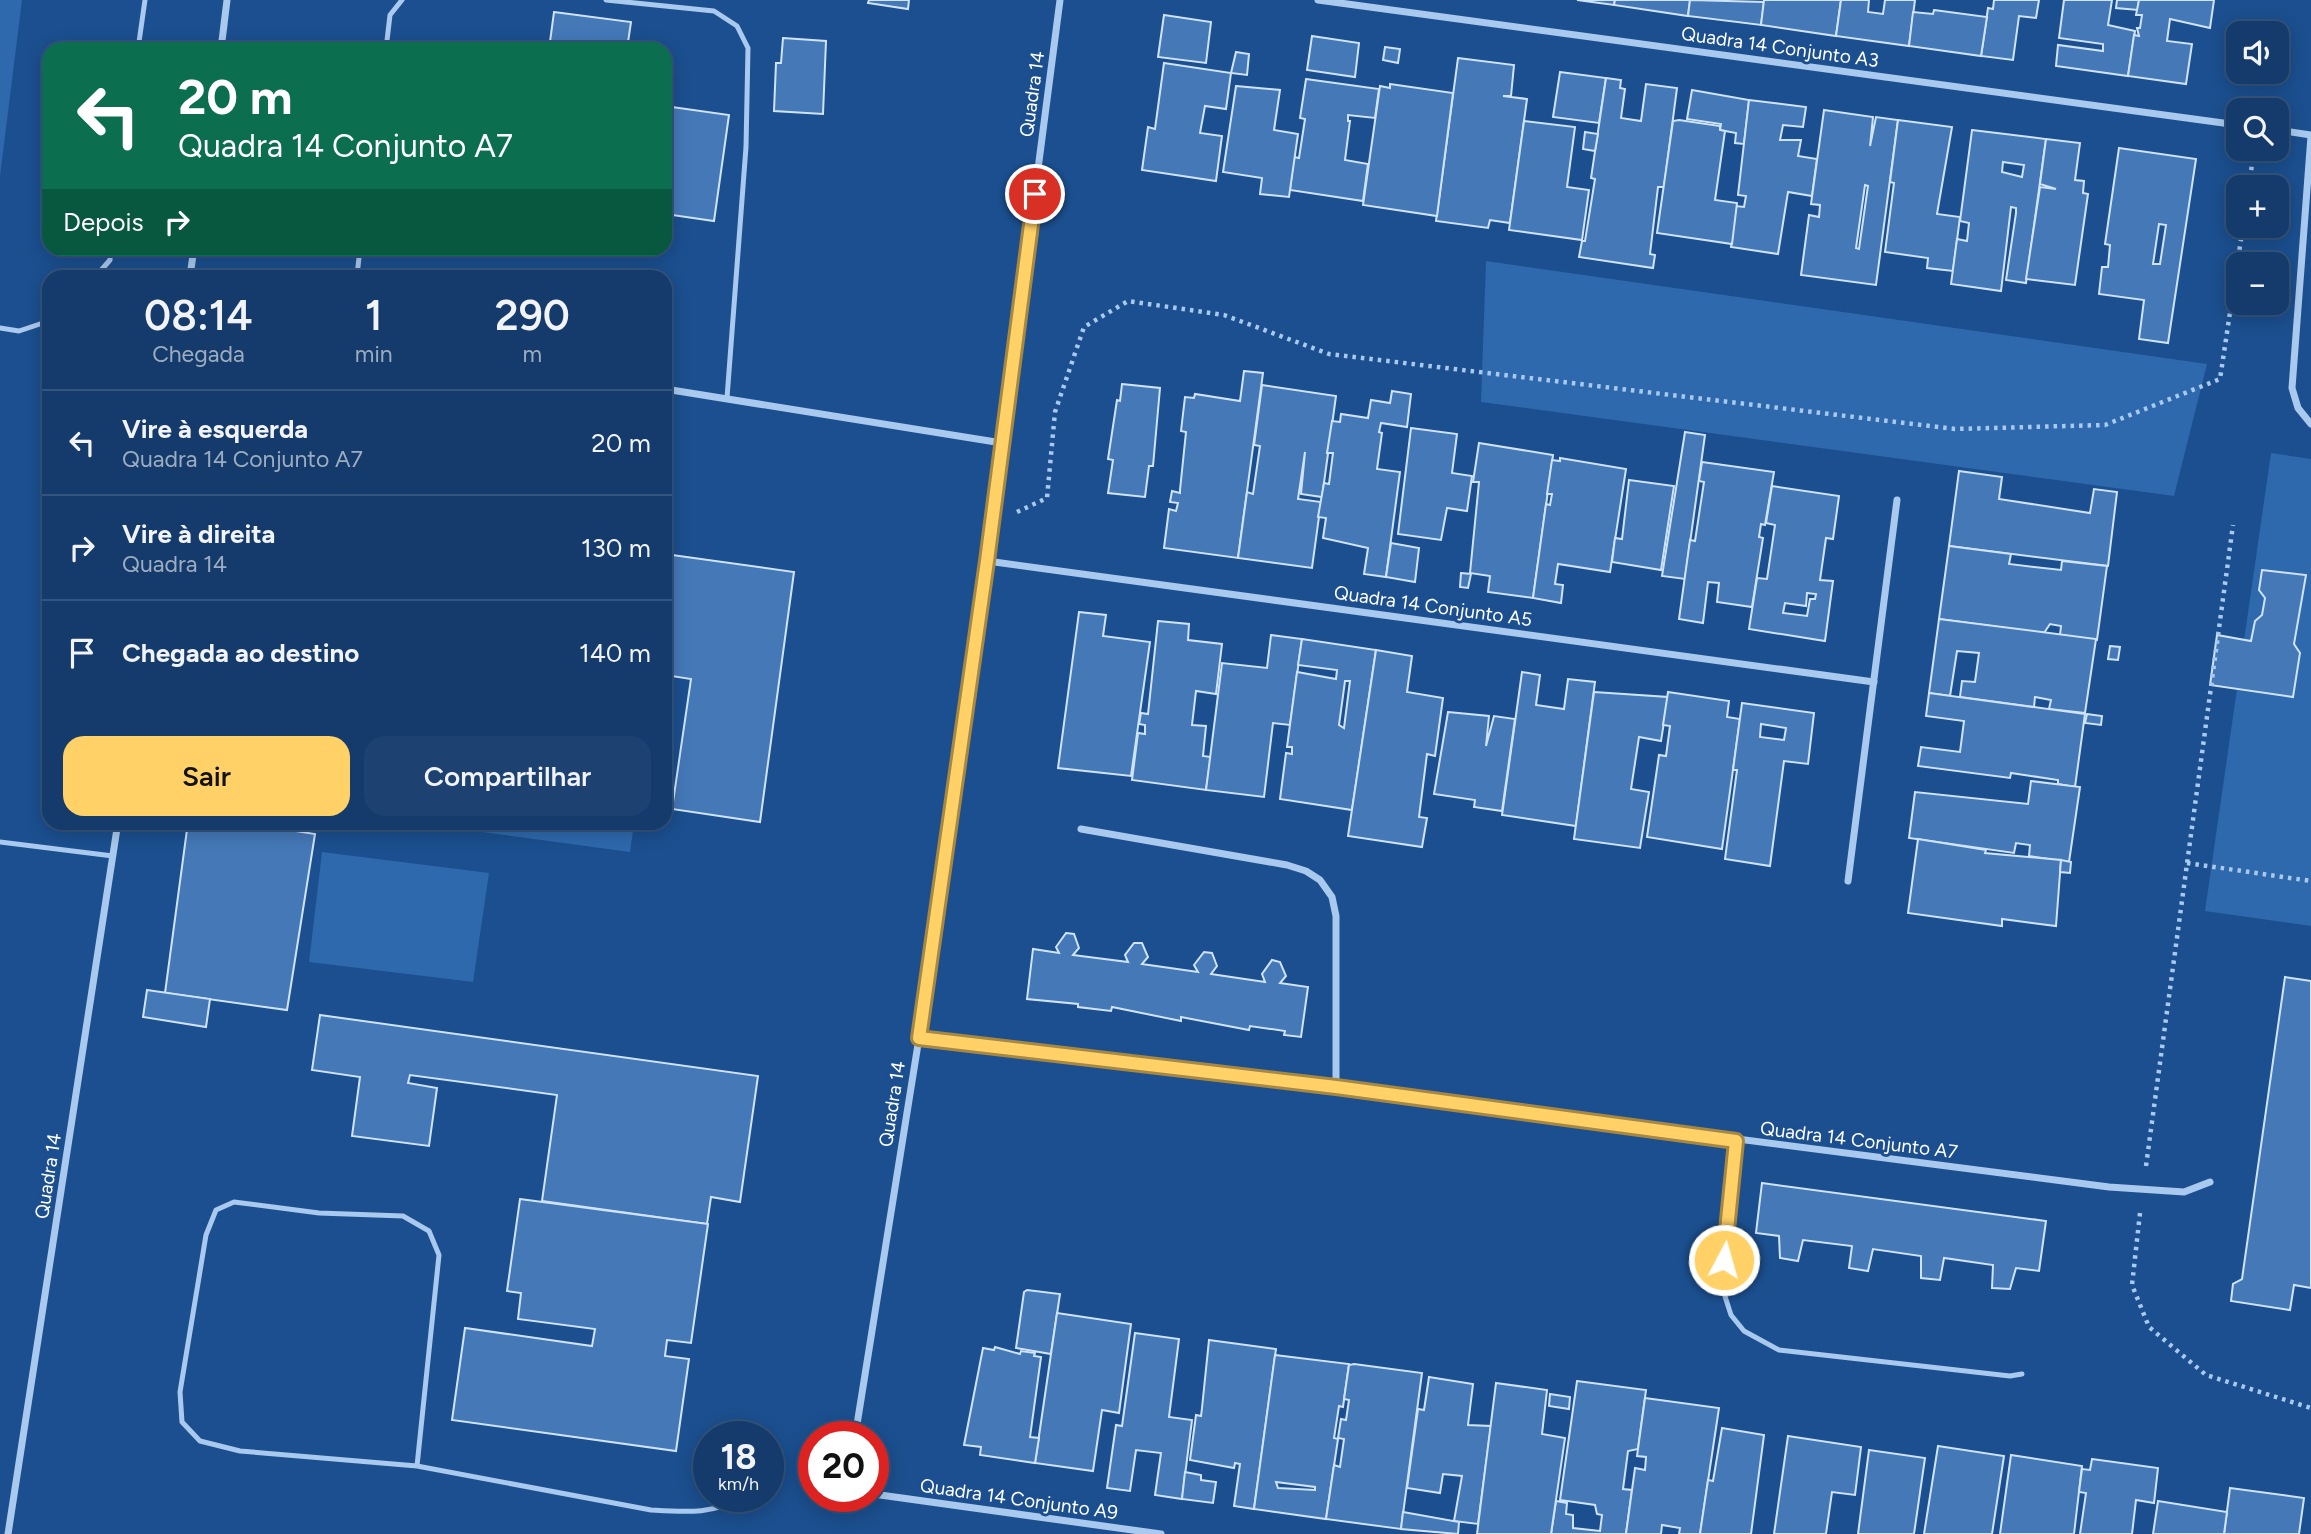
<!DOCTYPE html>
<html lang="pt">
<meta charset="utf-8">
<style>
:root{--surface:#143b6b;--page:#1d4271;--text:#f1f3f6;--muted:#9dadc1;--line:#33557e;--accent:#ffd166}
body{margin:0;font-family:Figtree,sans-serif;background:var(--page);color:var(--text);height:100vh;display:flex;flex-direction:column;font-size:26px;white-space:nowrap}
*{box-sizing:border-box;margin:0}
p{font-size:23px;color:var(--muted)}
.icon{flex:none;width:38px;height:38px;fill:none;stroke:currentColor;stroke-width:2;stroke-linecap:round;stroke-linejoin:round}
.map{position:relative;flex:1;overflow:hidden}
.sheet{position:absolute;left:42px;top:270px;width:630px;height:560px;display:flex;flex-direction:column;background:var(--surface);border-radius:21px;box-shadow:0 4px 18px #0003,0 0 0 2px var(--line)}
.sheet>*{flex:none}
.guide{position:absolute;left:42px;top:42px;width:630px;height:214px;border-radius:21px;box-shadow:0 4px 18px #0003,0 0 0 2px var(--line);background:#0b6e4f;color:#fff;overflow:hidden}
.tools{position:absolute;left:2226px;top:21px;display:grid;gap:14px}
.tools a{display:grid;place-items:center;width:63px;height:63px;border-radius:14px;background:var(--surface);box-shadow:0 4px 18px #0003,0 0 0 2px var(--line);font-size:35px}
.speed{position:absolute;left:693px;top:1421px;display:flex;gap:14px;font-size:35px;font-weight:700;text-align:center}
.speed>*{display:grid;place-content:center;width:91px;height:91px;border-radius:50%;background:var(--surface);box-shadow:0 4px 18px #0003,0 0 0 2px var(--line);line-height:1}
.speed small{font-size:18px;font-weight:400}
.speed .limit{border:10px solid #d22;background:#fff;color:#111}
.pin{position:absolute;display:grid;place-items:center;width:60px;height:60px;color:#fff;margin:-30px;border:4px solid #fff;border-radius:50%;box-shadow:0 2px 7px #0007}
.me{position:absolute;width:77px;margin:-38px;rotate:6deg;stroke-linejoin:round;filter:drop-shadow(0 0 5px #0008)}
.turn{display:flex;align-items:center;gap:24px;height:147px;padding:0 21px;font-size:32px}
.turn .icon{width:91px;height:91px;stroke-width:2.5}
.turn b{display:block;font-size:49px;line-height:60px}
.then{display:flex;align-items:center;height:66px;padding:0 21px;background:#0003;gap:14px;font-size:26px}
.eta{display:flex;justify-content:space-evenly;align-items:center;height:119px;text-align:center}
.eta b{font-size:42px;font-weight:600;line-height:49px}
.button{display:flex;gap:14px;margin-top:auto;padding:14px 21px}
.button a{flex:1;height:80px;border-radius:21px;background:var(--accent);color:#111;font-size:28px;font-weight:600;line-height:80px;text-align:center}
.button a+a{background:var(--page);color:var(--text)}
ul{padding:0;list-style:none}
li{display:flex;align-items:center;gap:21px;height:105px;padding:0 21px;border-top:2px solid var(--line)}
li div{flex:1}
li b{display:block;font-size:26px}
li em{font-style:normal}
.map>svg:first-child{display:block}
.green{fill:#2e69ad}
.building{fill:#4478b7;stroke:#cfe3fa;stroke-width:2;fill-rule:evenodd}
.lines{fill:none;stroke-linecap:round;stroke-linejoin:round}
.path{stroke:#a9c9ee;stroke-width:4.5;stroke-dasharray:3.5 5;stroke-linecap:butt}
.lane{stroke:#a9c9ee;stroke-width:5}
.street{stroke:#a9c9ee;stroke-width:7}
.route-casing{stroke:#a68842;stroke-width:18}
.route{stroke:#ffd166;stroke-width:12}
.labels{text-anchor:middle;dominant-baseline:central;stroke-width:6;stroke-linejoin:round;paint-order:stroke}
.street-label{font-size:19px;fill:#fff;stroke:#1b4f8f}
</style>
<div class="map">
<svg width="2311" height="1534" viewBox="0 0 2311 1534">
<rect width="100%" height="100%" fill="#1b4f8f"/>
<g class="green">
<polygon points="0,0 22,0 0,176"/>
<polygon points="1486,261 2207,364 2174,496 1481,402"/>
<polygon points="2271,453 2311,459 2311,926 2205,911"/>
<polygon points="417,823 634,823 630,852"/>
<polygon points="322,852 489,873 473,982 309,962"/>
</g>
<g class="building">
<polygon points="869,0 909,0 908,9 868,3"/>
<polygon points="1577,0 1615,0 1614,5"/>
<polygon points="1615,0 1690,0 1688,16 1614,5"/>
<polygon points="1690,0 1764,2 1761,25 1688,16"/>
<polygon points="1764,0 1841,0 1836,36 1761,25"/>
<polygon points="1841,0 1869,0 1868,12 1883,14 1885,0 1915,0 1909,46 1836,36"/>
<polygon points="1994,0 2039,0 2036,18 2019,16 2013,60 1981,56 1988,8 1993,9"/>
<polygon points="2064,0 2112,0 2108,25 2135,31 2128,76 2056,66 2058,45 2103,51 2103,44 2059,38"/>
<polygon points="2117,0 2139,0 2138,10 2116,8"/>
<polygon points="2139,0 2214,0 2210,28 2170,19 2167,41 2192,44 2186,84 2128,76 2134,35 2139,36 2137,28 2140,28 2142,15 2136,15"/>
<polygon points="1934,10 1987,17 1981,56 1909,46 1913,12 1933,14"/>
<polygon points="554,12 631,22 627,49 549,49"/>
<polygon points="1164,15 1211,22 1206,63 1158,57"/>
<polygon points="1312,36 1359,43 1355,77 1307,70"/>
<polygon points="783,38 826,41 823,114 774,111 776,63 781,63"/>
<polygon points="1385,47 1400,49 1398,63 1383,60"/>
<polygon points="1236,52 1249,54 1247,75 1231,73"/>
<polygon points="1458,58 1514,65 1511,96 1503,96 1527,99 1510,223 1490,220 1488,228 1436,221"/>
<polygon points="1164,63 1231,73 1226,109 1205,106 1200,133 1222,136 1216,181 1142,170 1148,127 1155,129"/>
<polygon points="1560,72 1606,78 1599,123 1553,117"/>
<polygon points="1606,78 1621,80 1620,88 1625,89 1621,118 1641,121 1646,84 1677,88 1664,187 1658,187 1650,254 1655,255 1653,268 1579,257 1582,241 1585,241 1595,179 1591,178"/>
<polygon points="1306,79 1379,89 1375,118 1348,115 1348,121 1350,121 1345,160 1368,164 1363,201 1290,190 1294,157 1299,158 1305,119 1300,118"/>
<polygon points="1390,84 1453,93 1437,216 1363,205 1380,86 1390,88"/>
<polygon points="1236,86 1280,90 1274,130 1298,134 1289,197 1260,194 1262,178 1223,172"/>
<polygon points="1692,90 1749,100 1744,144 1735,143 1736,133 1720,130 1721,124 1687,119"/>
<polygon points="1749,100 1806,107 1803,127 1783,125 1780,140 1801,140 1798,156 1817,159 1812,196 1788,192 1778,254 1731,247 1736,206 1744,207 1746,196 1738,195"/>
<polygon points="665,106 729,115 714,221 665,214"/>
<path d="M 1824,110 L 1873,117 L 1870,146 L 1876,117 L 1898,120 L 1876,285 L 1801,275 L 1809,215 L 1819,217 L 1820,205 L 1811,204 ZM 1865,185 L 1868,186 L 1859,249 L 1856,248 Z"/>
<polygon points="1679,120 1720,126 1720,130 1725,131 1715,200 1737,203 1732,244 1657,233 1673,121"/>
<polygon points="1898,120 1952,127 1937,214 1960,217 1953,271 1927,268 1928,258 1885,252 1894,183 1890,182"/>
<polygon points="1524,121 1575,127 1567,187 1589,190 1582,240 1509,230"/>
<path d="M 1972,130 L 2046,139 L 2026,283 L 2006,280 L 2016,213 L 2016,208 L 2011,207 L 2001,291 L 1951,284 L 1957,239 L 1967,241 L 1969,223 L 1960,221 ZM 2003,162 L 2024,165 L 2022,177 L 2002,172 Z"/>
<polygon points="1585,132 1598,134 1595,151 1583,149"/>
<polygon points="2046,139 2080,143 2075,180 2084,181 2083,193 2088,194 2075,285 2026,279 2040,187 2056,189 2040,184"/>
<path d="M 2119,148 L 2196,159 L 2168,343 L 2139,339 L 2144,300 L 2099,294 L 2102,267 L 2108,267 L 2110,245 L 2105,244 ZM 2159,224 L 2166,225 L 2160,264 L 2153,264 Z"/>
<polygon points="1244,371 1263,373 1238,558 1164,548 1169,509 1176,511 1178,503 1170,502 1172,491 1180,493 1180,490 1186,432 1181,431 1185,397 1194,398 1195,394 1240,401"/>
<polygon points="1122,384 1160,388 1153,466 1149,466 1145,497 1108,493 1113,460 1108,459 1117,400 1120,401"/>
<polygon points="1262,385 1336,396 1322,497 1301,494 1305,452 1298,499 1321,502 1312,568 1238,558 1247,492 1253,494 1260,446 1254,445"/>
<polygon points="1392,391 1411,394 1407,427 1381,423 1379,432 1382,433 1377,469 1400,472 1386,577 1364,574 1368,548 1323,538 1326,518 1318,517 1324,483 1329,484 1333,453 1327,453 1332,421 1340,422 1341,414 1368,418 1371,400 1390,403"/>
<polygon points="1411,428 1457,434 1452,473 1472,476 1467,511 1447,508 1441,540 1398,534"/>
<polygon points="1685,432 1705,435 1685,579 1662,576"/>
<polygon points="1479,443 1553,455 1533,598 1488,592 1490,576 1470,573 1479,482 1473,482"/>
<polygon points="1560,458 1626,469 1610,572 1558,564 1555,584 1563,585 1561,603 1533,598 1546,504 1550,505 1552,494 1547,494 1552,460 1560,461"/>
<polygon points="1702,462 1774,472 1765,525 1761,524 1759,537 1763,538 1752,607 1717,602 1719,583 1708,582 1703,623 1679,619 1690,540 1695,541 1704,482 1699,481"/>
<polygon points="1959,471 2002,477 1999,499 2090,513 2094,489 2117,492 2108,566 1949,546"/>
<polygon points="1629,480 1674,486 1661,570 1612,562 1615,538 1622,539"/>
<path d="M 1772,486 L 1839,496 L 1833,539 L 1826,538 L 1820,580 L 1833,581 L 1825,641 L 1749,629 L 1757,578 L 1767,579 L 1775,525 L 1766,523 ZM 1807,593 L 1816,594 L 1815,599 L 1810,599 L 1807,616 L 1783,613 L 1785,603 L 1806,606 Z"/>
<polygon points="1391,543 1419,548 1415,582 1386,577"/>
<polygon points="1949,546 2011,554 2009,564 2061,570 2062,561 2107,566 2097,640 2060,635 2061,626 2050,624 2044,633 1939,619"/>
<polygon points="665,554 794,572 760,822 672,809 691,679 665,675"/>
<polygon points="2262,570 2306,575 2294,644 2300,653 2293,697 2210,685 2217,635 2251,641 2255,621 2262,615 2265,598 2259,590"/>
<polygon points="1461,573 1471,574 1468,588 1460,587"/>
<polygon points="1079,612 1106,615 1103,636 1150,642 1131,776 1058,768"/>
<polygon points="1939,619 2096,639 2085,713 2049,709 2051,700 2035,697 2034,707 1960,697 1962,681 1975,682 1979,653 1957,651 1950,696 1929,693"/>
<polygon points="1158,621 1189,624 1188,640 1222,644 1216,694 1196,691 1192,725 1206,726 1203,756 1211,757 1206,790 1132,780 1138,733 1145,734 1145,725 1139,724 1141,713 1148,714"/>
<polygon points="1271,635 1302,639 1290,725 1273,723 1264,797 1206,790 1222,663 1267,668"/>
<path d="M 1302,639 L 1376,650 L 1352,810 L 1280,799 L 1286,753 L 1292,754 L 1292,747 L 1287,747 L 1297,672 L 1336,679 L 1337,670 L 1298,665 ZM 1345,681 L 1350,681 L 1344,728 L 1339,725 Z"/>
<polygon points="2110,646 2120,647 2118,660 2108,659"/>
<polygon points="1376,650 1412,656 1407,692 1443,698 1435,756 1427,754 1419,817 1427,818 1422,847 1348,836"/>
<polygon points="1522,672 1540,675 1536,705 1564,709 1568,679 1595,682 1576,826 1502,815"/>
<polygon points="1594,692 1668,697 1661,741 1639,737 1631,789 1649,792 1640,848 1574,839"/>
<polygon points="1668,692 1729,701 1727,717 1740,719 1722,849 1647,837 1659,755 1666,756 1670,726 1663,725"/>
<polygon points="1929,693 2085,714 2075,787 2058,784 2058,780 2011,773 2010,778 1918,766 1921,747 1960,752 1964,721 1926,716"/>
<path d="M 1742,703 L 1814,713 L 1808,764 L 1784,761 L 1770,866 L 1725,859 L 1737,770 L 1733,770 ZM 1761,724 L 1786,728 L 1784,740 L 1760,737 Z"/>
<polygon points="1448,712 1489,716 1486,746 1494,716 1515,719 1502,811 1474,807 1475,800 1434,794"/>
<polygon points="2087,714 2102,716 2101,725 2085,723"/>
<polygon points="2031,781 2080,787 2069,862 2029,856 2030,845 2016,843 2014,853 1909,838 1915,792 2028,804"/>
<polygon points="188,822 277,822 276,828 315,834 287,1010 165,993"/>
<polygon points="1918,839 1986,850 1985,853 2061,860 2056,926 2002,919 2002,926 1908,913"/>
<polygon points="2061,860 2071,862 2070,873 2060,872"/>
<polygon points="1066,933 1074,934 1079,948 1073,955 1128,962 1125,955 1134,943 1142,943 1148,957 1142,964 1198,972 1194,965 1204,952 1212,953 1217,966 1211,974 1265,982 1262,974 1272,960 1280,962 1286,976 1280,983 1308,987 1301,1037 1284,1035 1285,1031 1250,1026 1249,1030 1181,1017 1181,1021 1112,1007 1111,1011 1078,1007 1078,1004 1027,999 1033,949 1059,953 1056,947"/>
<polygon points="2285,977 2311,981 2311,1288 2294,1285 2290,1310 2231,1301 2233,1284 2242,1279"/>
<polygon points="147,990 210,999 206,1027 143,1017"/>
<polygon points="320,1015 758,1076 740,1202 711,1197 707,1224 542,1201 557,1095 410,1075 408,1083 437,1088 429,1146 352,1136 360,1077 312,1070"/>
<polygon points="1762,1183 2046,1221 2039,1271 2016,1268 2010,1289 1992,1288 1993,1265 1944,1258 1940,1280 1921,1278 1921,1256 1873,1249 1868,1271 1849,1268 1852,1246 1803,1240 1798,1261 1780,1258 1779,1236 1756,1233"/>
<polygon points="520,1199 708,1224 691,1343 667,1340 665,1356 689,1359 676,1451 452,1420 465,1328 592,1346 595,1329 518,1319 521,1293 507,1291"/>
<polygon points="1027,1290 1060,1294 1051,1354 1016,1348 1024,1292"/>
<polygon points="1057,1313 1131,1324 1119,1413 1102,1410 1093,1471 1035,1463"/>
<polygon points="1135,1333 1179,1339 1169,1417 1192,1420 1182,1499 1155,1495 1161,1453 1136,1450 1130,1491 1107,1488 1116,1425 1122,1426"/>
<polygon points="1209,1340 1276,1349 1254,1509 1234,1506 1240,1464 1235,1463 1234,1468 1190,1460 1196,1415 1201,1416 1202,1408"/>
<polygon points="995,1347 1020,1354 1021,1351 1035,1353 1034,1356 1041,1357 1030,1437 1039,1438 1035,1463 980,1455 981,1447 964,1445 983,1348 994,1350"/>
<path d="M 1275,1355 L 1349,1364 L 1343,1407 L 1339,1406 L 1334,1438 L 1338,1439 L 1326,1519 L 1254,1509 ZM 1276,1482 L 1315,1487 L 1315,1490 L 1278,1488 Z"/>
<polygon points="1354,1364 1422,1373 1401,1529 1326,1519 1334,1465 1340,1467 1344,1439 1338,1438 1341,1419 1346,1420 1349,1400 1344,1399 1349,1365"/>
<polygon points="1429,1377 1473,1384 1468,1425 1491,1426 1478,1524 1454,1521 1462,1476 1443,1474 1440,1493 1407,1488 1418,1409 1424,1410"/>
<polygon points="1577,1381 1646,1390 1638,1449 1628,1451 1623,1489 1632,1490 1626,1534 1551,1534 1556,1501 1567,1503 1566,1514 1573,1515 1573,1528 1600,1531 1602,1515 1597,1514 1595,1505 1560,1500"/>
<polygon points="1496,1383 1547,1390 1542,1434 1565,1438 1551,1534 1477,1534"/>
<polygon points="1550,1394 1570,1397 1569,1409 1549,1406"/>
<polygon points="1645,1398 1719,1408 1700,1534 1679,1534 1680,1528 1662,1525 1661,1534 1626,1534 1635,1468 1645,1470 1646,1457 1637,1456"/>
<polygon points="1722,1428 1764,1435 1751,1534 1700,1534 1708,1480 1713,1481"/>
<polygon points="1788,1436 1861,1447 1855,1495 1832,1492 1826,1534 1774,1534"/>
<polygon points="1938,1446 2004,1456 1992,1534 1924,1534"/>
<polygon points="1869,1450 1925,1458 1914,1534 1858,1534"/>
<polygon points="2011,1455 2082,1466 2074,1534 2000,1534"/>
<polygon points="2092,1459 2158,1468 2154,1503 2136,1500 2132,1534 2080,1534 2086,1493 2079,1492 2082,1469 2090,1470"/>
<polygon points="1185,1472 1201,1475 1201,1480 1216,1482 1213,1503 1182,1499"/>
<polygon points="2230,1488 2304,1498 2299,1534 2224,1534"/>
<polygon points="2158,1501 2227,1512 2224,1534 2153,1534"/>
<polygon points="1403,1512 1459,1522 1458,1534 1401,1529"/>
</g>
<g class="lines">
<g class="path">
<polyline points="2249,187 2254,149"/>
<polyline points="1017,512 1047,498 1055,412 1084,327 1128,301 1224,315 1329,354 1955,429 2105,425 2220,379 2243,226"/>
<polyline points="2187,863 2311,881"/>
<polyline points="2146,1166 2233,525"/>
<polyline points="2140,1213 2132,1285 2149,1327 2206,1375 2311,1408"/>
</g>
<g class="lane">
<polyline points="606,0 714,11 737,26 748,48 746,147 727,398"/>
<polyline points="138,49 145,0"/>
<polyline points="386,49 390,15 402,0"/>
<polyline points="96,276 110,260 111,248"/>
<polyline points="357,276 360,248"/>
<polyline points="0,328 19,331 49,321"/>
<polyline points="0,842 113,856"/>
<polyline points="1736,1141 1721,1284 1731,1315 1744,1331 1779,1350 2010,1376 2022,1374"/>
<path d="M 417,1466 L 439,1255 L 429,1231 L 403,1216 L 319,1213 L 234,1202 L 216,1210 L 206,1235 L 180,1392 L 182,1422 L 200,1441 L 240,1451 L 417,1466 L 651,1510 C 684,1512 715,1515 744,1496"/>
<polyline points="768,1469 768,1468"/>
</g>
<g class="street">
<polyline points="1318,0 2238,125"/>
<polyline points="221,49 227,0"/>
<polyline points="2277,130 2311,135"/>
<polyline points="2311,136 2292,388 2298,408 2311,424"/>
<polyline points="190,276 194,248"/>
<polyline points="665,389 1002,443"/>
<polyline points="987,561 1874,682"/>
<polyline points="1081,829 1287,865 1306,871 1320,880 1332,897 1336,916 1336,1087"/>
<polyline points="1848,881 1897,500"/>
<polyline points="919,1038 1336,1087 2109,1187 2184,1192 2210,1182"/>
<polyline points="855,1437 919,1038 987,561 1060,0"/>
<polyline points="873,1494 1161,1534"/>
<polyline points="8,1534 118,822"/>
</g>
</g>
<g class="lines">
<defs>
<polyline id="route" points="1035,194 987,561 919,1038 1336,1087 1736,1141 1724,1260"/>
</defs>
<use href="#route" class="route-casing"/>
<use href="#route" class="route"/>
</g>
<g class="labels">
<g class="street-label">
<text transform="translate(1780 47) rotate(8)">Quadra 14 Conjunto A3</text>
<text transform="translate(1032 94) rotate(-82)">Quadra 14</text>
<text transform="translate(1433 606) rotate(8)">Quadra 14 Conjunto A5</text>
<text transform="translate(892 1104) rotate(-81)">Quadra 14</text>
<text transform="translate(1859 1140) rotate(7)">Quadra 14 Conjunto A7</text>
<text transform="translate(48 1176) rotate(-81)">Quadra 14</text>
<text transform="translate(1019 1499) rotate(8)">Quadra 14 Conjunto A9</text>
</g>
</g>
</svg>
<div class="tools">
<a><svg class="icon" aria-label="sound" viewBox="0 0 24 24"><path d="M4 9h4l5-4v14l-5-4H4zM17 9q2 3 0 6"/></svg></a>
<a><svg class="icon" aria-label="search" viewBox="0 0 24 24"><circle cx="10" cy="10" r="6"/><path d="M15 15l6 6"/></svg></a>
<a>+</a>
<a>−</a>
</div>
<div class="speed"><div>18<small>km/h</small></div><div class="limit">20</div></div>
<div class="pin" style="left:1035px;top:194px;background:#d93025"><svg class="icon" aria-label="arrive" viewBox="0 0 24 24"><path d="M6 21V4h12l-3 4 3 4H6"/></svg></div>
<svg class="me" style="left:1724px;top:1260px" viewBox="-20 -20 40 40"><circle r="17" fill="#ffd166" stroke="#fff" stroke-width="3"/><path d="M0-11L8 9 0 5-8 9z" fill="#fff"/></svg>
<div class="guide">
<div class="turn"><svg class="icon" aria-label="left" viewBox="0 0 24 24"><path d="M17 20v-9H6M10 6l-5 5 5 5"/></svg><div><b>20 m</b>Quadra 14 Conjunto A7</div></div>
<div class="then">Depois<svg class="icon" aria-label="right" viewBox="0 0 24 24"><path d="M7 20v-9h11M14 6l5 5-5 5"/></svg></div>
</div>
<section class="sheet">
<div class="eta">
<div><b>08:14</b><p>Chegada</p></div>
<div><b>1</b><p>min</p></div>
<div><b>290</b><p>m</p></div>
</div>
<ul>
<li><svg class="icon" aria-label="left" viewBox="0 0 24 24"><path d="M17 20v-9H6M10 6l-5 5 5 5"/></svg><div><b>Vire à esquerda</b><p>Quadra 14 Conjunto A7</p></div><em>20 m</em></li>
<li><svg class="icon" aria-label="right" viewBox="0 0 24 24"><path d="M7 20v-9h11M14 6l5 5-5 5"/></svg><div><b>Vire à direita</b><p>Quadra 14</p></div><em>130 m</em></li>
<li><svg class="icon" aria-label="arrive" viewBox="0 0 24 24"><path d="M6 21V4h12l-3 4 3 4H6"/></svg><div><b>Chegada ao destino</b></div><em>140 m</em></li>
</ul>
<div class="button"><a>Sair</a><a>Compartilhar</a></div>
</section>
</div>
